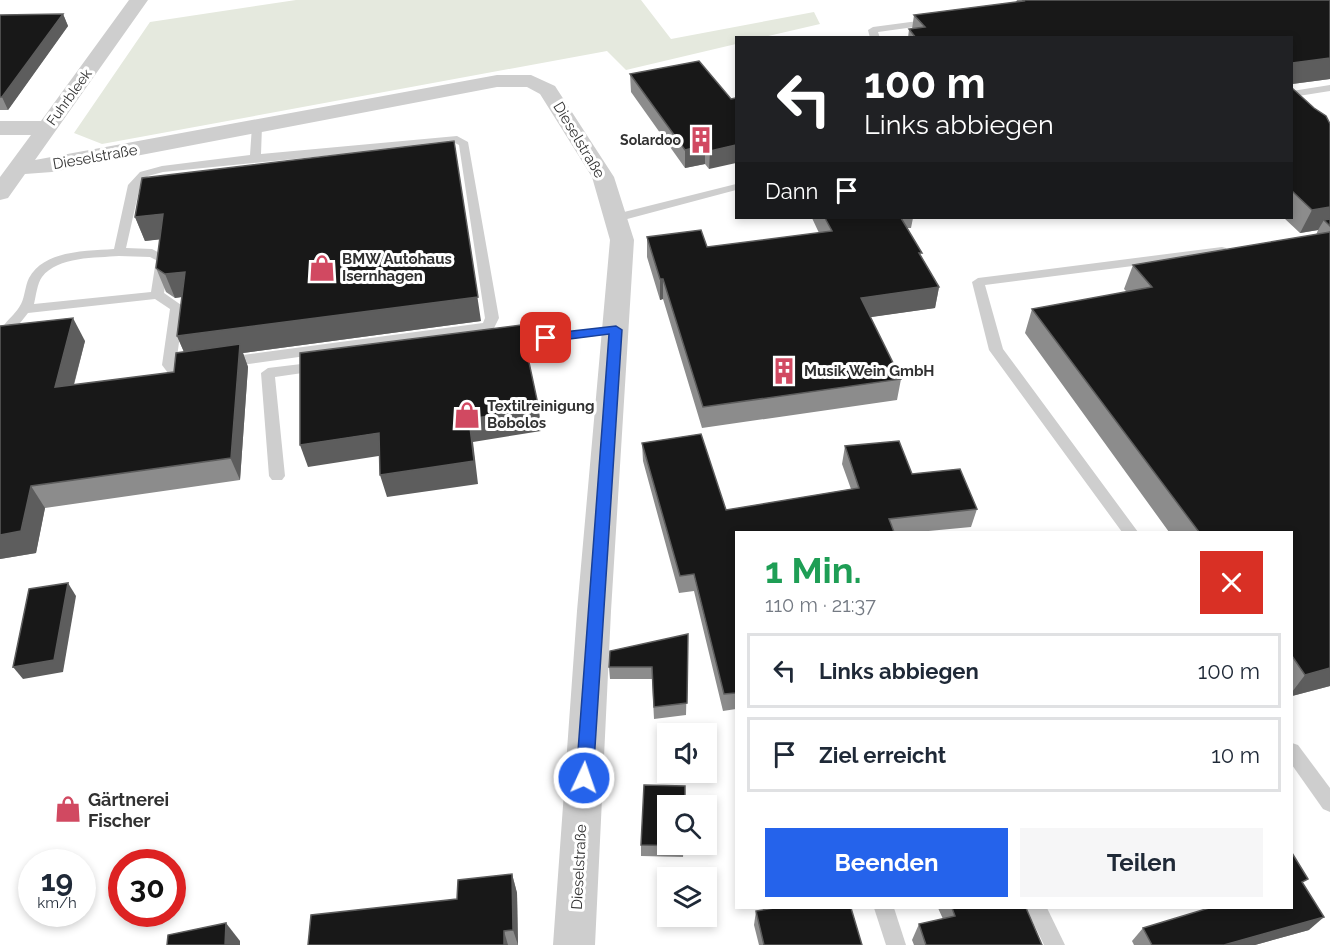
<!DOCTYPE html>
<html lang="de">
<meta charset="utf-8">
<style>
:root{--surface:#fff;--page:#f6f6f7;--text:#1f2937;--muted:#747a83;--line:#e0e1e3;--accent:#2563eb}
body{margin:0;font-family:Raleway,sans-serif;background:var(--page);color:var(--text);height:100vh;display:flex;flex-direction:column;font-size:22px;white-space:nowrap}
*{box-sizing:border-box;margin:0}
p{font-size:20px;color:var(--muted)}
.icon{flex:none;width:33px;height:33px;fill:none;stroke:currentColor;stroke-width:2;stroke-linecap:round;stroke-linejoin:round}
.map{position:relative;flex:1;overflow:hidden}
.drawer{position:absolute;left:735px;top:531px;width:558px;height:378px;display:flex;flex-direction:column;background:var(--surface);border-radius:0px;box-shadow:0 3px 9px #0003}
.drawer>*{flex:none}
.top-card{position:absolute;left:735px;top:36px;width:558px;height:183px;border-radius:0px;box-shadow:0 3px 9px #0003;background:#202124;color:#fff;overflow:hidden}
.buttons{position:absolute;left:657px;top:723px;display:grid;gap:12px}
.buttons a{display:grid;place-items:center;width:60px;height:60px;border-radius:0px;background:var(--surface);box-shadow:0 3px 9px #0003;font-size:30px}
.speed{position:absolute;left:18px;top:849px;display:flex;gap:12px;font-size:30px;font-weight:700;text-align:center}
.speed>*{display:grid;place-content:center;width:78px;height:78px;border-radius:50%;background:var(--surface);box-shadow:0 3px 9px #0003;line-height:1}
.speed small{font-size:15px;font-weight:400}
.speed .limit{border:9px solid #d22;background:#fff;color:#111}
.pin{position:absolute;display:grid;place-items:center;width:51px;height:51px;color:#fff;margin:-26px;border-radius:12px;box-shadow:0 3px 9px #0006}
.me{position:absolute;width:66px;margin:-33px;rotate:3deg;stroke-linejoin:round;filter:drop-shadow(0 0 4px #0008)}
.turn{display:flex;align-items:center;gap:21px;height:126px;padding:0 30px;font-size:27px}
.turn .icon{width:78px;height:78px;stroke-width:2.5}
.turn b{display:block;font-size:42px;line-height:51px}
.then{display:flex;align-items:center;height:57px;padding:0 30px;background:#0003;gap:12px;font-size:22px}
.round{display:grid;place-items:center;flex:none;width:63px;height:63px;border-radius:0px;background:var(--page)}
.head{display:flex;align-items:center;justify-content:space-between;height:102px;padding:0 30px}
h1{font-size:36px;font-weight:700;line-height:45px;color:#1e9e55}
.cta{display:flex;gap:12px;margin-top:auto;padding:12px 30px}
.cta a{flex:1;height:69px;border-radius:0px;background:var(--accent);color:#fff;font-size:24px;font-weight:700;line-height:69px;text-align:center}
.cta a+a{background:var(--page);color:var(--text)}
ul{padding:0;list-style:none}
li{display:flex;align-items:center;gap:18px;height:75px;margin:0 12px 9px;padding:0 18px;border:3px solid var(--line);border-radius:0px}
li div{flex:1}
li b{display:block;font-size:22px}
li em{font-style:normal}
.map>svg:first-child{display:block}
.green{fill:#e5e9de}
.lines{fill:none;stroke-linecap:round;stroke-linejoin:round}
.service{fill:#cecece;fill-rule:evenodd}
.minor{fill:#cecece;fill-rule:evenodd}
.wall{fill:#8c8c8c}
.shaded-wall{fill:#5d5d5d}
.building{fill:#181818;stroke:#5d5d5d;stroke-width:1.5}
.route{fill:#2563eb;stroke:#184099;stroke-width:1.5}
.labels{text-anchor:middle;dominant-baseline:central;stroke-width:6;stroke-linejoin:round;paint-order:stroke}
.far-street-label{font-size:14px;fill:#313131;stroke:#fff}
.far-poi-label{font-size:14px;font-weight:bold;fill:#313131;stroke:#fff;text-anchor:end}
.street-label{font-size:15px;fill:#313131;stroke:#fff}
.poi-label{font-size:15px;font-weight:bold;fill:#313131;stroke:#fff;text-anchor:start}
.near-poi-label{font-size:18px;font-weight:bold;fill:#313131;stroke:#fff;text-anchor:start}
</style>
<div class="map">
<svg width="1330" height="945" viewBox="0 0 1330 945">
<rect width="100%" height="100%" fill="#fff"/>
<polygon class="green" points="296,0 641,0 671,39 814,12 820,24 764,37 736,38 736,44 626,70 607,51 102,144 74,133 150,22"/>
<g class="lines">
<g class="service">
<polygon points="933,19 936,20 936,24 878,32 880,38 870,38 868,30 873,27"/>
<polygon points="1330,85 1330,91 1292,97 1292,91"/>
<path d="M 257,123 L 262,126 L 261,154 L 457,136 L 468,142 L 499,318 L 493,330 L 227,367 L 220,362 L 227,357 L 483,323 L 485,318 L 459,145 L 455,143 L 163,172 L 148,176 L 140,186 L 126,248 L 152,249 L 169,258 L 164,293 L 184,307 L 176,364 L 194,362 L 201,367 L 199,370 L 173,375 L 168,373 L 162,365 L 170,309 L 155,299 L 28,313 L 5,342 L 0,343 C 0,320 11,322 21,304 C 25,296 25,286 29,278 C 44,250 87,251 114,249 L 128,185 L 140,172 L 162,166 L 250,155 L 252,126 ZM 119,256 L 150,257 L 156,260 L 151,292 L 34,304 C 36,296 37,284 42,277 C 58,256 96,258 119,256 Z"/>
<polygon points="736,184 736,190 616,222 610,218 612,215"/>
<polygon points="1222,247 1226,248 1228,251 1226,254 985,285 1003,349 1138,532 1122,532 989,350 972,282 978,278"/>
<polygon points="616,326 623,330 621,333 506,347 499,343 506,339"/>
<polygon points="318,362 325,367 323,370 275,377 285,476 282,480 272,480 269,476 261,373 268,368"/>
<polygon points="1292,743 1298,745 1330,788 1330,812 1323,809 1292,765"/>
<polygon points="874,908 894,908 906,945 886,945"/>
<polygon points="1026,908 1047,908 1065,945 1044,945"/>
</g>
<polygon class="minor" points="129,0 148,0 35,160 497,75 531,75 555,86 614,177 634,240 611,611 595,945 553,945 577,611 610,240 592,177 540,94 527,87 497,87 52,172 25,174 8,198 0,200 0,177 31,135 0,135 0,121 41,121"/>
</g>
<g class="wall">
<polygon points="1017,0 1330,0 1330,79 1292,84 1292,38 908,38 909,29 912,29 914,15 1016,2"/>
<polygon points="63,14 68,26 8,110 0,110 0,15"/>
<polygon points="630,74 731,99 709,169 705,164 685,168 631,92"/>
<polygon points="1292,88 1330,124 1330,686 1292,696 1292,532 1169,532 1025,333 1032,309 1127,292 1124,289 1133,265 1316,235 1318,230 1300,233 1284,218 1292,218"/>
<polygon points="135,217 481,321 243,353 248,367 240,480 45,508 36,553 0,559 0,326 85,341 74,385 174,372 184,352 177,336 182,297 175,298 166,292 156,268 160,239 145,241"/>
<polygon points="812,218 913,218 911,228 907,228 921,256 939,287 935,308 870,317 901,379 897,400 702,428 663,299 660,300 647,257 647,237 707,247 819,233"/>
<polygon points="642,443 726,510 851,489 842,464 845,446 912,474 977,509 971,527 918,532 736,532 736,709 723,711 694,591 679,593 643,461"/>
<polygon points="688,634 686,715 654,719 652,679 610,679 609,667"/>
<polygon points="684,844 683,857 641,856 641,845"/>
<polygon points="512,874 517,893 518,945 308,945 457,899"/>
<polygon points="1303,883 1309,930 1255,945 1134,945 1132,941 1143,928"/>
<polygon points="938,908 1026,908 1042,945 914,945 912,940 919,924 943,919"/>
<polygon points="756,911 862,945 759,945 754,925"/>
</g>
<g class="shaded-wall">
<polygon points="63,14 68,26 8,110 2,97"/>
<polygon points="1330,58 1330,79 1292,84 1292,63"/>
<polygon points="454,141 481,321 243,353 248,367 240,480 177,336"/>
<polygon points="705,145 705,164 685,168 685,150"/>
<polygon points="736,145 736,163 709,169 710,151"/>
<polygon points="1330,207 1330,226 1324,220 1318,230 1300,233 1312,210"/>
<polygon points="163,214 173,238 145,241 135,217"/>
<polygon points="185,272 194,295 175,298 165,274"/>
<polygon points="660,279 663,279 663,299 660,300"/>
<polygon points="939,287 935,308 858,319 861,298"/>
<polygon points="73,318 85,341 67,410 55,387"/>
<polygon points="539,409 541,431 473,442 478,484 387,497 380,475 469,419"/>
<polygon points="379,433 385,455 308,467 300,445"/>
<polygon points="31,486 45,508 36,553 0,559 0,535"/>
<polygon points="68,583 76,596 63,672 23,679 13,667"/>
<polygon points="1330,668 1330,686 1292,696 1292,692 1305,675"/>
<polygon points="512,874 517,893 518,945 513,930"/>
<polygon points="1324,917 1309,930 1255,945 1224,945"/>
<polygon points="226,923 240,941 240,945 225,945"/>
<polygon points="504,931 508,945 504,945"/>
</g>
<g class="building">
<polygon points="1023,0 1330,0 1330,58 1292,63 1292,38 916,38 909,29 925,27 914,15 1024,1"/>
<polygon points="63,14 2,97 0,97 0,15"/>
<polygon points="699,61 731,99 736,98 736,145 710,151 705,145 685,150 630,74"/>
<polygon points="1292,88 1314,108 1326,116 1330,124 1330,207 1312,210 1292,191"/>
<polygon points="454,141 478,297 177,336 185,272 165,274 156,268 163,214 135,217 142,178"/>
<polygon points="825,218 901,218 922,253 919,253 939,287 861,298 901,379 703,407 663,279 660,279 647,237 701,230 707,247 832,231"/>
<polygon points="1330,219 1330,226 1324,220"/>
<polygon points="1330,232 1330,668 1305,675 1292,656 1292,532 1199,532 1032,309 1152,287 1133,265"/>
<polygon points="73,318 55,387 174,372 176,353 240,344 231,458 31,486 21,531 0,535 0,326"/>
<polygon points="521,325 539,409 469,419 474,461 380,475 379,433 300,445 300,353"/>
<polygon points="701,434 726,510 859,488 845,446 899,441 912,474 960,469 977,509 889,519 894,532 736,532 736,693 724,694 694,574 680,576 642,443"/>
<polygon points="68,583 54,660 13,667 29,589"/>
<polygon points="688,634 687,703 654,707 652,667 609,667 610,651"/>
<polygon points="644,785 685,786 685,806 668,806 668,844 684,844 684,846 641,845"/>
<polygon points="1292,853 1308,879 1302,882 1324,917 1224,945 1152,945 1143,928 1209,908 1292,908"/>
<polygon points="512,874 513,930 504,931 504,945 308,945 311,915 457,899 458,880"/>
<polygon points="774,908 851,908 862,945 764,945 756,911"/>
<polygon points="952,908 1026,908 1042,945 926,945 919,924 955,916"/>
<polygon points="226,923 225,945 167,945 168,935"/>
</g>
<polygon class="route" points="616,326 622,330 593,778 590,784 584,786 578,784 576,778 609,334 546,342 540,338 546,334"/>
<defs>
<symbol id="building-bare" viewBox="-9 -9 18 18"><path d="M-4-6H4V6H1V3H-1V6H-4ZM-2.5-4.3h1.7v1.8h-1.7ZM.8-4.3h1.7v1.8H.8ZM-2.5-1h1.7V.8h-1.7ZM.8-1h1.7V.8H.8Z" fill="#d14961" stroke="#fff" stroke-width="2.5" paint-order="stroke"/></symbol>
<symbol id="shop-bare" viewBox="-9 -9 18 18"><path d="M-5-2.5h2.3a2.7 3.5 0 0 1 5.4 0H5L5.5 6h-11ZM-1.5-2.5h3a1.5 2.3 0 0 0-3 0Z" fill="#d14961" stroke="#fff" stroke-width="2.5" paint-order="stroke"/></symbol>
</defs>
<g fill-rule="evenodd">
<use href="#building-bare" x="682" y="121" width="38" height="38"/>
<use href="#shop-bare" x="303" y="249" width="38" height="38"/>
<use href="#building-bare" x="765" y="352" width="38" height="38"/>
<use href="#shop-bare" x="448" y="396" width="38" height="38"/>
<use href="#shop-bare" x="49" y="790" width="38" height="38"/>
</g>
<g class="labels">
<g class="far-street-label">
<text transform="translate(69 97) rotate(-54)">Fuhrbleek</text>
</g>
<g class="far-poi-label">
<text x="681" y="140">Solardoo</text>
</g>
<g class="street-label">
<text transform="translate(579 140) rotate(59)">Dieselstraße</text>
<text transform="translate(95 157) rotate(-10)">Dieselstraße</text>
<text transform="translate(579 867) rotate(-87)">Dieselstraße</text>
</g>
<g class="poi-label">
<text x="342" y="259">BMW Autohaus<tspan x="342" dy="17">Isernhagen</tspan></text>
<text x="804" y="371">Musik Wein GmbH</text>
<text x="487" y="406">Textilreinigung<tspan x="487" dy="17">Bobolos</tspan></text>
</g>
<g class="near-poi-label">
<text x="88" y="799">Gärtnerei<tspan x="88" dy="21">Fischer</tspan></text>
</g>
</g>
</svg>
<div class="buttons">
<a><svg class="icon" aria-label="sound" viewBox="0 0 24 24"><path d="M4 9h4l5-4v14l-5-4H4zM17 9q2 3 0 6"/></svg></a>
<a><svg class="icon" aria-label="search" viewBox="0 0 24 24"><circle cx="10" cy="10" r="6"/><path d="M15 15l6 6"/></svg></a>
<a><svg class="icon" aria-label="layers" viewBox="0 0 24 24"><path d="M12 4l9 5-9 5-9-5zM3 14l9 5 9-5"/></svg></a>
</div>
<div class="speed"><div>19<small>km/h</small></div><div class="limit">30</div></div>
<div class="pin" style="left:546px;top:338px;background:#d93025"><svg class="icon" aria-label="arrive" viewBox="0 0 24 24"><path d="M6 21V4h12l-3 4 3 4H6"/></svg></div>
<svg class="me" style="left:584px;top:778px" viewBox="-20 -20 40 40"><circle r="17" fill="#2563eb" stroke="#fff" stroke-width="3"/><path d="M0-11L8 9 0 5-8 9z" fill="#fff"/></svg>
<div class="top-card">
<div class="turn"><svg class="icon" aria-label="left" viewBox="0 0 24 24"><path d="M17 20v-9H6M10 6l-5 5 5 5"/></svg><div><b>100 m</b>Links abbiegen</div></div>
<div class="then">Dann<svg class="icon" aria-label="arrive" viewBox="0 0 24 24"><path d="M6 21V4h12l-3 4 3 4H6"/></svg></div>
</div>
<section class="drawer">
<div class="head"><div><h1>1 Min.</h1><p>110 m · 21:37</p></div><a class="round" style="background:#d93025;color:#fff"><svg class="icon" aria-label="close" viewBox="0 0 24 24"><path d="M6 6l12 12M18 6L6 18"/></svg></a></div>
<ul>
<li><svg class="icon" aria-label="left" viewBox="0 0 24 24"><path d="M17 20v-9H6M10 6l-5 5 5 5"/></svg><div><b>Links abbiegen</b></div><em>100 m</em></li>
<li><svg class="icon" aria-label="arrive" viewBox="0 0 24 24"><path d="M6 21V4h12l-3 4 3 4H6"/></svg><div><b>Ziel erreicht</b></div><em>10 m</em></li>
</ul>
<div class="cta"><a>Beenden</a><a>Teilen</a></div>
</section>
</div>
